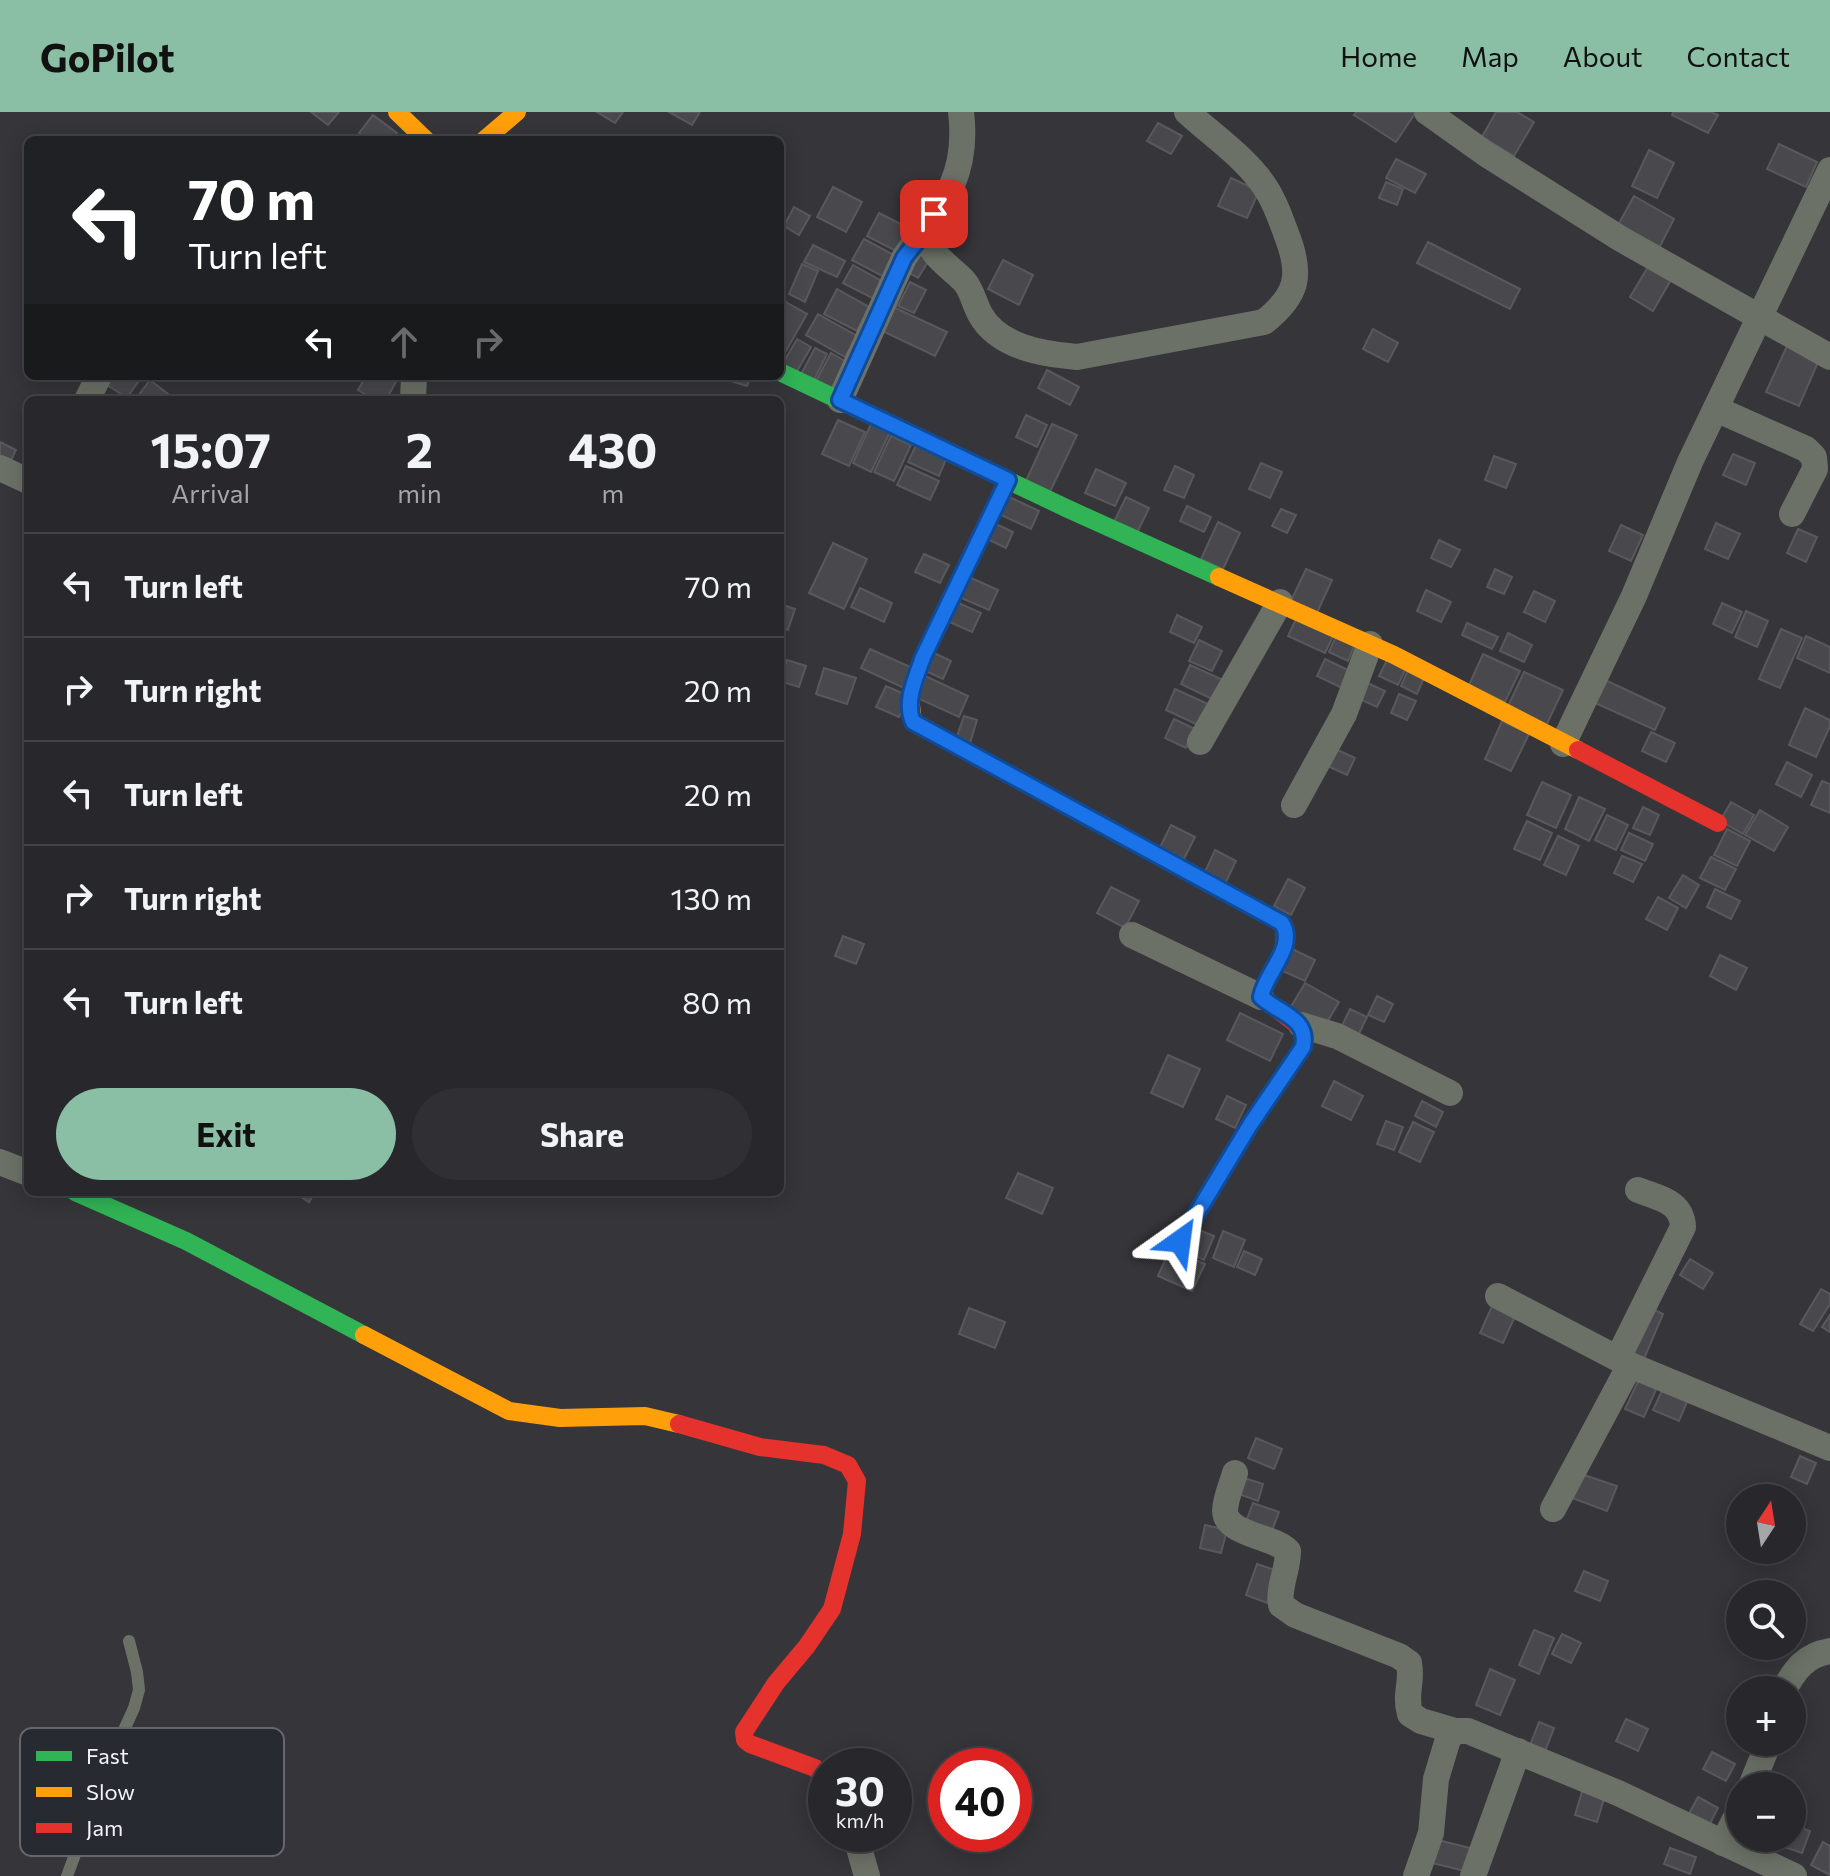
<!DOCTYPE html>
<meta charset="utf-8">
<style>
:root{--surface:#28282c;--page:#303034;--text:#f1f3f6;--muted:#a5a6a9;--line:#444448;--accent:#8abfa5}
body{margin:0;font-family:Commissioner,sans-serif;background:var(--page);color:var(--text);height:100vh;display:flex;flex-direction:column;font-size:30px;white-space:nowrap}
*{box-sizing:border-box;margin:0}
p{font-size:26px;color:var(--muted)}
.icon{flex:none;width:44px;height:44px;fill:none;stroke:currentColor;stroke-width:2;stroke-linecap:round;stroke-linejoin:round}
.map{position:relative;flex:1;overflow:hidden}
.sheet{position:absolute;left:24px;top:284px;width:760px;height:800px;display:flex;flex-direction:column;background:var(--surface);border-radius:12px;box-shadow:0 4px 20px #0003,0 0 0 2px var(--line)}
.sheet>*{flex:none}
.guide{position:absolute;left:24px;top:24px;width:760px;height:244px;border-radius:12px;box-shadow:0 4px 20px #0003,0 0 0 2px var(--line);background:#202124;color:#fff;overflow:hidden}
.needle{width:52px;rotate:12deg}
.fabs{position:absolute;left:1726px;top:1372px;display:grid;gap:16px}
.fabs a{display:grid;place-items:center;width:80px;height:80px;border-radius:50%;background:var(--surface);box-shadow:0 4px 20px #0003,0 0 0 2px var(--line);font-size:40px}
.speed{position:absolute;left:808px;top:1636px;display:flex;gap:16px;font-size:40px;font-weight:700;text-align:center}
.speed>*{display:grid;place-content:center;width:104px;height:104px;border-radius:50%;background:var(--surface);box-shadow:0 4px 20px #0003,0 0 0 2px var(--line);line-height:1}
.speed small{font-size:20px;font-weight:400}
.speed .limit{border:12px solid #d22;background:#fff;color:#111}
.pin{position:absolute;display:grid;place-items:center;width:68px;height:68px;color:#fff;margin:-34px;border-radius:16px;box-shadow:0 4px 12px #0006}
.me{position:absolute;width:88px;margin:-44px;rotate:31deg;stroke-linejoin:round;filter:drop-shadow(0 0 6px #0008)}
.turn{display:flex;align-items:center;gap:28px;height:168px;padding:0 32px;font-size:36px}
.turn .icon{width:104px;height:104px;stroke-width:2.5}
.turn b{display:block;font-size:56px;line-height:68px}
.lanes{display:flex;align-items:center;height:76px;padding:0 32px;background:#0003;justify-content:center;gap:40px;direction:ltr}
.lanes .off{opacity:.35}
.eta{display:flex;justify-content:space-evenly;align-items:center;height:136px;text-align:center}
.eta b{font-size:48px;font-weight:700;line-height:56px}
.primary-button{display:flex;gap:16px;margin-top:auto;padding:16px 32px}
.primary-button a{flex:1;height:92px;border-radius:48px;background:var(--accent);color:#111;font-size:32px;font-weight:700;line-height:92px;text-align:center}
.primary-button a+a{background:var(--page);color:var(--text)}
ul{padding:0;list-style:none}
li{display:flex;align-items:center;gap:24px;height:104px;padding:0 32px;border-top:2px solid var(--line)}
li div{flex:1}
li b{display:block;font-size:30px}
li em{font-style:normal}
header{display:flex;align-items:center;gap:48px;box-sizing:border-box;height:112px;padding:0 40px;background:var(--accent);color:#111}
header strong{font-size:38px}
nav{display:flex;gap:44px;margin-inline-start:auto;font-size:28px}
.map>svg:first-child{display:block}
.building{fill:#49494d;stroke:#59595d;stroke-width:2}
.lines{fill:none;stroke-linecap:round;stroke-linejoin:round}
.lane{stroke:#6b7167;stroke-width:12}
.street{stroke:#6b7167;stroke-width:26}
.fast{stroke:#30b455;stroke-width:18}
.slow{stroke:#ff9f0a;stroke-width:18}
.jam{stroke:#e5322d;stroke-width:18}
.route-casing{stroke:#114b97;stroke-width:20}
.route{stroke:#1a73e8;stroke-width:14}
.key{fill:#282a32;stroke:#65666e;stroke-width:2}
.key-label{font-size:22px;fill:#f2f3f9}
</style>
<header>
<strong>GoPilot</strong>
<nav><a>Home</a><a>Map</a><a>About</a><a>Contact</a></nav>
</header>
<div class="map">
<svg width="1830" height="1764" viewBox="0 0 1830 1764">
<rect width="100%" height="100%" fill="#35353a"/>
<g class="building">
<polygon points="311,0 339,0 328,13"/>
<polygon points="597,0 623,0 615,11"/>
<polygon points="669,0 700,0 692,13"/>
<polygon points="1356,0 1416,0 1396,30 1354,3"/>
<polygon points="1496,0 1517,0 1534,10 1514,44 1482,25"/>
<polygon points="1673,0 1711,0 1718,3 1708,21 1672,3"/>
<polygon points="373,3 397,21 391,28 369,28 359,21"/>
<polygon points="1158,11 1182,24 1171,42 1147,29"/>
<polygon points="1779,32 1817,50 1806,75 1767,57"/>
<polygon points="1649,38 1674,51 1657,86 1632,74"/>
<polygon points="1396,47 1426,62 1415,81 1386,66"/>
<polygon points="1231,66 1259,79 1247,106 1218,94"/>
<polygon points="1386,70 1403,77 1397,93 1379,86"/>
<polygon points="833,75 862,90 846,120 817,105"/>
<polygon points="1634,84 1674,107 1658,138 1617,115"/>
<polygon points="794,95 810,104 799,123 784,114"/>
<polygon points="879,101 914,119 902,142 867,124"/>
<polygon points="864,127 901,147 890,168 852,148"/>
<polygon points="1428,130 1520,177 1510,197 1417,151"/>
<polygon points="813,133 845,149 837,165 804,150"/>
<polygon points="913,138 929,148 918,166 901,156"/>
<polygon points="1003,148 1033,163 1019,193 988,177"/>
<polygon points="802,152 818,159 805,190 789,182"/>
<polygon points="853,153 887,172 878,189 843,171"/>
<polygon points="1649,153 1672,166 1653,199 1630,185"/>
<polygon points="910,170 926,178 914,201 898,194"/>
<polygon points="837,177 869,195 857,219 824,202"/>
<polygon points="782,188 807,202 786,239 780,236"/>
<polygon points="887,192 947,220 935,244 876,216"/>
<polygon points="818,202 857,224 845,245 806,223"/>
<polygon points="1373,217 1398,231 1388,250 1363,237"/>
<polygon points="797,227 811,235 796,261 782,253"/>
<polygon points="1787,234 1819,248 1799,294 1766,280"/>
<polygon points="815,236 827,242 813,270 800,264"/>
<polygon points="831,241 850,252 836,279 816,269"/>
<polygon points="1047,258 1079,275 1070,293 1038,276"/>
<polygon points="104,264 142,264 127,286 101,269"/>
<polygon points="366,264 389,264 397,268 386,288 375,288 358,278"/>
<polygon points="715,264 751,264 747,274"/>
<polygon points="150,268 168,282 163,288 135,288"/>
<polygon points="1026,303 1047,313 1037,335 1016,325"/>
<polygon points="838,308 865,320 849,354 822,342"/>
<polygon points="871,312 890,320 871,360 853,351"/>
<polygon points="1052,312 1077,323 1049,382 1025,371"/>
<polygon points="891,324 911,333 894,369 874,360"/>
<polygon points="0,330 16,338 9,352 0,347"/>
<polygon points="917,331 947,345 939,364 908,350"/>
<polygon points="1733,342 1755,351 1746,373 1723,363"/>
<polygon points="1494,344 1516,352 1506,376 1485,368"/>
<polygon points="1261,351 1282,360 1270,386 1249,377"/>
<polygon points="906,354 939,369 930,388 897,373"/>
<polygon points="1175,354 1194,363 1184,386 1164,378"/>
<polygon points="1096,357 1126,371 1115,394 1085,381"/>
<polygon points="1007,384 1039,399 1031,417 999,402"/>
<polygon points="1126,385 1149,396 1137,421 1114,410"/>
<polygon points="1187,394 1211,405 1204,420 1180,409"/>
<polygon points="1281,397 1296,403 1287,421 1272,414"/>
<polygon points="1218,410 1240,421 1223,457 1201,447"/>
<polygon points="994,411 1013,420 1006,436 987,427"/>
<polygon points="1716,411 1740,422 1728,447 1705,437"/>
<polygon points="1621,413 1643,423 1631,449 1609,439"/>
<polygon points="1798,417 1817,425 1806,450 1787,441"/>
<polygon points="1439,428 1460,438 1451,455 1431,446"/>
<polygon points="833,431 867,447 844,497 809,481"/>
<polygon points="924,442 949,453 940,471 915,460"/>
<polygon points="1306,457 1332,468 1316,503 1290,491"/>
<polygon points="1495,457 1512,465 1504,482 1487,475"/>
<polygon points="969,465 998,478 989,498 959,485"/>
<polygon points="860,476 892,491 884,510 851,495"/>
<polygon points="1426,478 1451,490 1441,510 1417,499"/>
<polygon points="1534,479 1555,489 1545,510 1524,500"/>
<polygon points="954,489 981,501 972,520 945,508"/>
<polygon points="1722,491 1742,500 1732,521 1713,512"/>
<polygon points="780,492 795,497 788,518 780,515"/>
<polygon points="1746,499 1768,509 1757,535 1735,525"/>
<polygon points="1177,503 1202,515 1194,531 1170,520"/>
<polygon points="1297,505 1334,522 1325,541 1288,524"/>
<polygon points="1467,511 1498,525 1492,537 1462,523"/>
<polygon points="1781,517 1802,526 1780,576 1759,567"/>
<polygon points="1508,521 1532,533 1524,550 1500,539"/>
<polygon points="1337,522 1356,530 1348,549 1329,540"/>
<polygon points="1806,524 1830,535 1830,561 1797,546"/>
<polygon points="1199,528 1222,539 1212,559 1189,549"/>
<polygon points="870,537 917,558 908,578 861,556"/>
<polygon points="930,539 951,549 943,567 921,557"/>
<polygon points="1483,542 1520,559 1505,590 1469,573"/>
<polygon points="1388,546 1407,554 1398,573 1379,564"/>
<polygon points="1325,547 1350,559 1342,576 1317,564"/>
<polygon points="787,548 806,554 799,575 780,569"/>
<polygon points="1190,553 1223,568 1214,588 1181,572"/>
<polygon points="824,556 856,566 847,592 816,582"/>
<polygon points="1408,558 1424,566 1417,582 1401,574"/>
<polygon points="1524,560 1563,578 1546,614 1507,596"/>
<polygon points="923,563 968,584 959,605 913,584"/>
<polygon points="1603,567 1665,596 1655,618 1593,590"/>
<polygon points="1363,569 1385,579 1377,595 1355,585"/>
<polygon points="886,574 909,584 899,605 876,595"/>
<polygon points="1175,577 1210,593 1200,614 1166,598"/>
<polygon points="1399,582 1416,589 1407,608 1391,601"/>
<polygon points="1805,596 1830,608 1830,614 1816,645 1789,633"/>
<polygon points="964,604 977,608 970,631 956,627"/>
<polygon points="1174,607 1195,617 1186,636 1165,626"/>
<polygon points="1502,609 1529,622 1511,659 1485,647"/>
<polygon points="1651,620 1675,631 1666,650 1642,639"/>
<polygon points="1331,635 1355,646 1347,663 1323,652"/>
<polygon points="1787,650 1812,663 1801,685 1776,672"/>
<polygon points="1822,669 1830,672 1830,701 1811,693"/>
<polygon points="1542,670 1571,683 1556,716 1527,703"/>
<polygon points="1579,685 1605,697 1589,729 1565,717"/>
<polygon points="1731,690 1754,703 1743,722 1720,709"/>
<polygon points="1643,695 1659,703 1650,723 1633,716"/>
<polygon points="1760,698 1788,715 1774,739 1745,723"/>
<polygon points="1607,703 1628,713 1616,738 1595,728"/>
<polygon points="1527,709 1552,721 1540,748 1514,737"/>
<polygon points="1171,713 1195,725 1184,747 1160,735"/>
<polygon points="1727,717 1750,729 1737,754 1714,743"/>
<polygon points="1629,721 1653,732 1645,749 1621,738"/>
<polygon points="1558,724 1579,734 1566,763 1544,753"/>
<polygon points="1215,738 1236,749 1224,774 1203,764"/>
<polygon points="1622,744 1642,752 1633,770 1614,761"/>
<polygon points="1711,745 1736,757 1725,778 1700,766"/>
<polygon points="1683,763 1699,773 1686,796 1669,786"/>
<polygon points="1288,767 1305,776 1291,803 1274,794"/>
<polygon points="1111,775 1139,789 1125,816 1097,801"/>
<polygon points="1715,777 1740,789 1731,807 1707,795"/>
<polygon points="1658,785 1678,796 1667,818 1646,807"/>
<polygon points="843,824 864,832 856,852 835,844"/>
<polygon points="1288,835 1315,848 1305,869 1278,857"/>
<polygon points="1720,843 1747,856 1736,878 1710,864"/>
<polygon points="1305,871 1339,890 1323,917 1289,898"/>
<polygon points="1377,884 1393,892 1384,910 1368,903"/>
<polygon points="1350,897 1367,905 1357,926 1340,918"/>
<polygon points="1240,901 1283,922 1270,949 1227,928"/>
<polygon points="1168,943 1200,957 1183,995 1151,981"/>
<polygon points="1334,969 1363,984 1351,1008 1322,994"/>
<polygon points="1227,984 1246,993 1235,1016 1216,1007"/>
<polygon points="1422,989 1443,1000 1436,1015 1415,1004"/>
<polygon points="1386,1009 1403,1015 1394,1038 1377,1032"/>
<polygon points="1413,1010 1434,1020 1420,1050 1399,1040"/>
<polygon points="1018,1061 1053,1076 1042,1102 1006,1086"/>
<polygon points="293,1080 315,1080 309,1090"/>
<polygon points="1192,1115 1214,1124 1204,1148 1182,1138"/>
<polygon points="1223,1119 1245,1128 1234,1155 1213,1146"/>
<polygon points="1170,1137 1205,1152 1192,1179 1158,1164"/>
<polygon points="1244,1139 1262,1147 1255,1163 1237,1155"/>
<polygon points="1690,1147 1713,1161 1703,1177 1680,1163"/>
<polygon points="1821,1177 1830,1182 1830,1192 1813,1219 1800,1212"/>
<polygon points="1493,1192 1516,1202 1503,1231 1480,1221"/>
<polygon points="1648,1195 1663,1202 1644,1247 1628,1240"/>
<polygon points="969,1196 1005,1210 995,1236 959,1222"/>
<polygon points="1830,1203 1830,1220 1822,1215"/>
<polygon points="1640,1265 1658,1273 1644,1305 1625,1297"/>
<polygon points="1665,1272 1690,1283 1679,1309 1653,1298"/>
<polygon points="1256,1326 1282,1337 1274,1357 1248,1346"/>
<polygon points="1800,1344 1816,1351 1807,1372 1791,1365"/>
<polygon points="1581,1362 1617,1374 1607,1399 1572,1386"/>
<polygon points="1238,1364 1263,1372 1258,1389 1233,1380"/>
<polygon points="1253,1391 1279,1400 1270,1424 1244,1415"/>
<polygon points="1205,1413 1227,1418 1221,1441 1200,1436"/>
<polygon points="1257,1452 1278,1459 1267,1491 1246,1483"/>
<polygon points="1584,1459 1608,1469 1600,1489 1575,1479"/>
<polygon points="1534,1518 1554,1526 1539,1562 1519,1553"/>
<polygon points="1562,1522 1581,1531 1571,1551 1552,1542"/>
<polygon points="1490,1557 1515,1568 1500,1603 1476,1593"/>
<polygon points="1626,1607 1648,1617 1638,1639 1616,1629"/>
<polygon points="1539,1610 1554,1616 1544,1642 1529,1636"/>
<polygon points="1712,1640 1735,1652 1726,1669 1703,1657"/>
<polygon points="1584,1673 1606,1680 1597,1710 1575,1703"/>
<polygon points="1698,1685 1718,1696 1706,1719 1686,1707"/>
<polygon points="1792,1713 1810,1719 1802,1741 1773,1731 1775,1726 1792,1726"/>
<polygon points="1434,1727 1474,1737 1469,1760 1428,1750"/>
<polygon points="1823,1730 1830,1734 1830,1763 1811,1753"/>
<polygon points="1670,1736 1696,1745 1690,1762 1664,1752"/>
</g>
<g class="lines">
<polyline class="lane" points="67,1764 110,1649 134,1596 139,1578 137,1560 129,1529"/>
<g class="street">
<path d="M 961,0 C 964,24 962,50 952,73 C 945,89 929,103 928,122 C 927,142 951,155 964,169 C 972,178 974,191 980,202 C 998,235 1042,242 1077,245 L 1264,210 C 1298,183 1302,163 1287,124 C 1281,108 1276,92 1267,78 C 1249,48 1213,24 1187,0"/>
<polyline points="1427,0 1486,42 1621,127 1830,245"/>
<polyline points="87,288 99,264"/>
<polyline points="413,288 414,264"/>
<polyline points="840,288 904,146 912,134 928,120"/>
<polyline points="1716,297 1806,337 1814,345 1815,357 1792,402"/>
<polyline points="0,356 28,369"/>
<polyline points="1200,630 1280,490"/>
<polyline points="1563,632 1634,484 1690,350 1830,58"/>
<polyline points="1294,693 1344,602 1370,532"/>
<polyline points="1132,823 1261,885"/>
<polyline points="1301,913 1337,924 1450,981"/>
<polyline points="0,1050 28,1061"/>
<polyline points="1498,1184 1630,1253 1830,1336"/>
<path d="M 1618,1246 L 1683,1115 C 1682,1089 1658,1086 1638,1078"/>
<path d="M 1235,1361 C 1232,1372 1225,1387 1225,1399 C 1226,1423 1274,1424 1288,1439 C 1288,1459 1278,1474 1281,1493 L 1295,1503 L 1399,1544 L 1409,1551 C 1413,1571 1404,1581 1410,1602 L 1421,1609 L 1455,1619"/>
<polyline points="1553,1397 1630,1253"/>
<path d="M 1784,1578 C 1795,1557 1806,1543 1830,1539"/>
<polyline points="1751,1674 1769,1630"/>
<polyline points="855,1722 867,1764"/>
<polyline points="1723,1731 1740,1697"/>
<polyline points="1416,1764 1431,1721 1436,1667 1448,1627 1455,1619 1468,1619 1618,1681 1794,1764"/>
<polyline points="1473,1764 1518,1639"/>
</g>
<g class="fast">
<polyline points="780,260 1066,396 1219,465"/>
<polyline points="75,1080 186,1129 364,1223"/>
<polyline points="1180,1129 1250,1013 1303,935 1304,925 1299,914"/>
</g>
<g class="slow">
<polyline points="397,0 426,28"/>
<polyline points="484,28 517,0"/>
<polyline points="1008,368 923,545 910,585 913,610 1036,677"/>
<polyline points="1219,465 1394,543 1578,638"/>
<polyline points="364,1223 509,1299 560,1306 645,1304 679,1312"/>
</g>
<g class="jam">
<polyline points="1578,638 1718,711"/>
<path d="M 1036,677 L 1282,811 C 1293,838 1268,860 1261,885 L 1299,914"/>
<polyline points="679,1312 760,1335 824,1343 848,1353 857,1369 852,1422 832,1497 807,1534 776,1571 744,1620 745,1628 750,1632 815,1656 826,1669"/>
</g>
</g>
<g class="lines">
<defs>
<path id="route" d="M 934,102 C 927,121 915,130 904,146 L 840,288 L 1008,368 L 923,545 C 916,566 904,589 913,610 L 1282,811 C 1297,835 1265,861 1261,885 C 1280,902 1309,906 1303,935 L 1250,1013 L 1180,1129"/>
</defs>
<use href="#route" class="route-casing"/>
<use href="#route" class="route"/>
</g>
<rect x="20" y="1616" width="264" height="128" rx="12" class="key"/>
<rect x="36" y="1639" width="36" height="10" fill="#30b455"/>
<rect x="36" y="1675" width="36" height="10" fill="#ff9f0a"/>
<rect x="36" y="1711" width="36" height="10" fill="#e5322d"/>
<g class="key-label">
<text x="86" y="1652">Fast</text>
<text x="86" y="1688">Slow</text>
<text x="86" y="1724">Jam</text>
</g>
</svg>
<div class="fabs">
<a><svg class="needle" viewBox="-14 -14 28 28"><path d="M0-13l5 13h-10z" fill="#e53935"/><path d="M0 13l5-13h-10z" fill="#a5a6a9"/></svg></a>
<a><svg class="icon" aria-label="search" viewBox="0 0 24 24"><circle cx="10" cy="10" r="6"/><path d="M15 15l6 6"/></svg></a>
<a>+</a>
<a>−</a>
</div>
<div class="speed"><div>30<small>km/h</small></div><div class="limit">40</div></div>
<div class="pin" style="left:934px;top:102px;background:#d93025"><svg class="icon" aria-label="arrive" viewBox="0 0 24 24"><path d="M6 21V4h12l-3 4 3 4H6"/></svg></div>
<svg class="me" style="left:1180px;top:1129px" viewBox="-20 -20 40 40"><path d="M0-17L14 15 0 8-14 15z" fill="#1a73e8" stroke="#fff" stroke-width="4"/></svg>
<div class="guide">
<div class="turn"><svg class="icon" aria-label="left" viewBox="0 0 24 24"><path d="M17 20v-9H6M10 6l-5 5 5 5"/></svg><div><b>70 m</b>Turn left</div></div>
<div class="lanes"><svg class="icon" aria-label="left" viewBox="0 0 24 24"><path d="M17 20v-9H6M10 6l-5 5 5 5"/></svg><svg class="icon off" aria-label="ahead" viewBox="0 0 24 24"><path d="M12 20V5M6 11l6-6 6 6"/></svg><svg class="icon off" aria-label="right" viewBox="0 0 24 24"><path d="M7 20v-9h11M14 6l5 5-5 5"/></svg></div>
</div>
<section class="sheet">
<div class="eta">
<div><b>15:07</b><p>Arrival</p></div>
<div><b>2</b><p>min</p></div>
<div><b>430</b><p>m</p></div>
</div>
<ul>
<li><svg class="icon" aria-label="left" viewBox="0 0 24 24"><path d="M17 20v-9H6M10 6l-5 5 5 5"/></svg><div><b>Turn left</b></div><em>70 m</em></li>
<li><svg class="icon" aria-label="right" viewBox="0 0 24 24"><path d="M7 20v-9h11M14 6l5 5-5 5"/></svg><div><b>Turn right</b></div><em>20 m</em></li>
<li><svg class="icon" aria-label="left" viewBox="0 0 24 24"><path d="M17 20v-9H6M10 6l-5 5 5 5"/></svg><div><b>Turn left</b></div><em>20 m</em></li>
<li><svg class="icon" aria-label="right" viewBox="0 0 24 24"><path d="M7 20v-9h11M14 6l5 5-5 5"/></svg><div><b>Turn right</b></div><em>130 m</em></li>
<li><svg class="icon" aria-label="left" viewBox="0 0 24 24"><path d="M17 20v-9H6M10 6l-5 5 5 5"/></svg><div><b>Turn left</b></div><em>80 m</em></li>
</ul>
<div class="primary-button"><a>Exit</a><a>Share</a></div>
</section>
</div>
